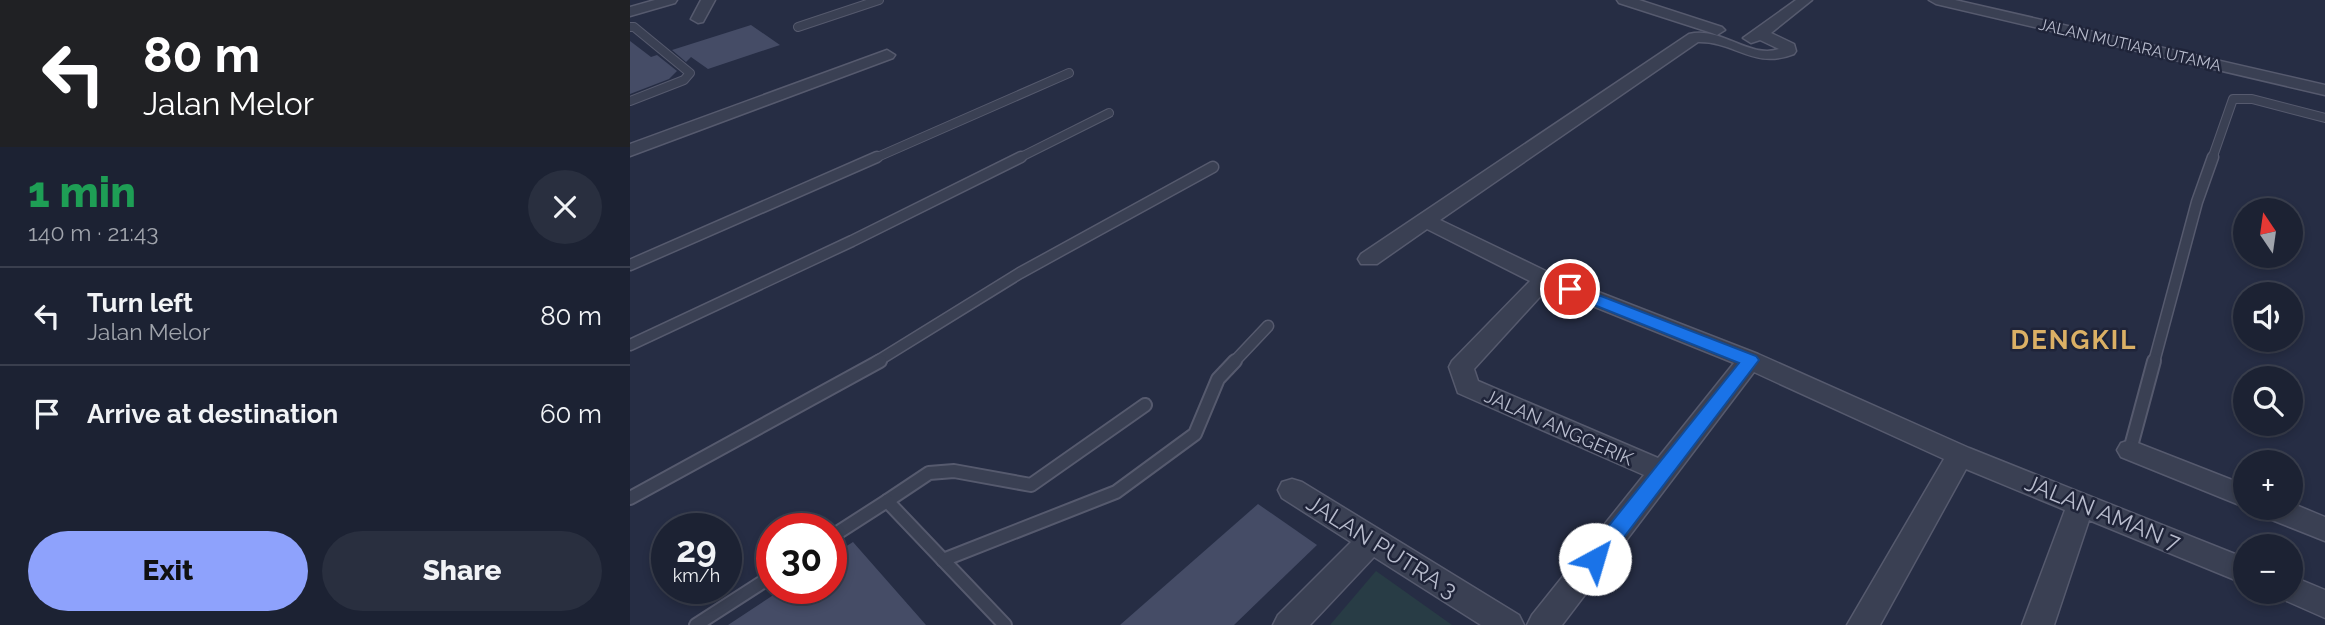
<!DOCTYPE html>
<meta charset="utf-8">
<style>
:root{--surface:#1c2233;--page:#292f3f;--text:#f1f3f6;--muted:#a0a4ac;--line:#3a3f4e;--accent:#8ea2fc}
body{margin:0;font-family:Raleway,sans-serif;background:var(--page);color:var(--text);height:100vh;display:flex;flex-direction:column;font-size:26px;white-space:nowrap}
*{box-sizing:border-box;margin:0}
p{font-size:23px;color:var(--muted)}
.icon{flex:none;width:38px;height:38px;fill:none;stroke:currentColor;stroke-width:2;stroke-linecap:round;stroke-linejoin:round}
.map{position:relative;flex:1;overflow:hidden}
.panel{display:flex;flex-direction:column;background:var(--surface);width:630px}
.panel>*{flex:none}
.hud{background:#202124;color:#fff;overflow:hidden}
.needle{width:46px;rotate:347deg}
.controls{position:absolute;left:1603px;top:198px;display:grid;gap:14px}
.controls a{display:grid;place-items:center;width:70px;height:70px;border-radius:50%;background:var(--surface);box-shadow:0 4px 10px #0003,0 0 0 2px var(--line);font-size:35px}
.speed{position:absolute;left:21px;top:513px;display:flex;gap:14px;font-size:35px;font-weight:700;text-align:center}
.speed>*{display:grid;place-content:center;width:91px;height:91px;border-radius:50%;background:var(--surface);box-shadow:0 4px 10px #0003,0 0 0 2px var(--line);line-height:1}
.speed small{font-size:18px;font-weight:400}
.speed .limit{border:10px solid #d22;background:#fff;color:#111}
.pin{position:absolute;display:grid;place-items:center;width:60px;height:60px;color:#fff;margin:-30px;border:4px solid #fff;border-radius:50%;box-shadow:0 2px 7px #0007}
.me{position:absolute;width:77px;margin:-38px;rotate:39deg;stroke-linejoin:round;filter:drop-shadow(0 0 5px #0008)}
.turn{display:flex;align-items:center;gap:24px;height:147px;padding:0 28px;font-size:32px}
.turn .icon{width:91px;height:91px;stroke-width:2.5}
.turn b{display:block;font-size:49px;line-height:60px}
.round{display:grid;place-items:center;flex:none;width:74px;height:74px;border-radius:37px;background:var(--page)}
.overview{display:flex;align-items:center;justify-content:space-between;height:119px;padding:0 28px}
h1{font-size:42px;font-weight:800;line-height:52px;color:#1e9e55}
.primary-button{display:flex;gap:14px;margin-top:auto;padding:14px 28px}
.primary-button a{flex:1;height:80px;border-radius:42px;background:var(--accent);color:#111;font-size:28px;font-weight:800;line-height:80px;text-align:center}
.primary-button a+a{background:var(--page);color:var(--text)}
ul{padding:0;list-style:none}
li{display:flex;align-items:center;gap:21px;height:98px;padding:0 28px;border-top:2px solid var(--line)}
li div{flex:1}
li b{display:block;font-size:26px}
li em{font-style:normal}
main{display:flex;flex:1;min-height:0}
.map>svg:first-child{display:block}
.green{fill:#283c45}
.building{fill:#454c66}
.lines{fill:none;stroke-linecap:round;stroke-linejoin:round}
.service-far2-casing{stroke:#565a6e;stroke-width:10}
.service-far1-casing{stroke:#565a6e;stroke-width:13}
.service-casing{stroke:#565a6e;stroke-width:16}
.minor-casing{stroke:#565a6e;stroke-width:3}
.service-far2{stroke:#3a4053;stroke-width:8}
.service-far1{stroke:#3a4053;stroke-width:10}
.service{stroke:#3a4053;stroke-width:12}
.minor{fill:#3a4053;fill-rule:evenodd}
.route{fill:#1a73e8;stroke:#114b97;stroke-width:2}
.labels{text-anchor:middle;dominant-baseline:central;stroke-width:5;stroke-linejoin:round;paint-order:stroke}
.far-street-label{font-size:16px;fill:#b8bccd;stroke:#1f2439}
.street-label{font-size:19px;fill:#b8bccd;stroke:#1f2439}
.near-street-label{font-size:23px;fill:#b8bccd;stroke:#1f2439}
.district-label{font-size:26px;font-weight:bold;letter-spacing:2px;fill:#dbb065;stroke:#1f2439}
</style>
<main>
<section class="panel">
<div class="hud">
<div class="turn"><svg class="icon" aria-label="left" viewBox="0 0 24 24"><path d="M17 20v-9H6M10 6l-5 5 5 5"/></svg><div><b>80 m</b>Jalan Melor</div></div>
</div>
<div class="overview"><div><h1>1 min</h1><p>140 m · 21:43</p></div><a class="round"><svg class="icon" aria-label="close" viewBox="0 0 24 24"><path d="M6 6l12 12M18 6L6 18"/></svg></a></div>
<ul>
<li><svg class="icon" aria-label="left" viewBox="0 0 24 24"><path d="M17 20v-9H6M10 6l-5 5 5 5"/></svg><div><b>Turn left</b><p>Jalan Melor</p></div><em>80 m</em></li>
<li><svg class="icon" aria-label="arrive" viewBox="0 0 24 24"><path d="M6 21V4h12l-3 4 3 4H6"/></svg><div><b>Arrive at destination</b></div><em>60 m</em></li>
</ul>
<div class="primary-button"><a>Exit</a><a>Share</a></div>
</section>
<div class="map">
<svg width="1695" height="625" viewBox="0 0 1695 625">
<rect width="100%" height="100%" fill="#262d44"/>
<polygon class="green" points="746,571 822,625 700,625"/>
<g class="building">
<polygon points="121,25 150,45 78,69 61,57 56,62 42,50"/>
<polygon points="0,41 21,57 27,55 47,71 39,79 0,94"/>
<polygon points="628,504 687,545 604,625 490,625"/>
<polygon points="223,542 296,625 98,625 154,588 201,588 201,556"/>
</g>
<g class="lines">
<defs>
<g id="service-far2">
<polyline points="0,27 4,27 60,73 54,80 0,101"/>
<polyline points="168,27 249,0"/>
<polyline points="243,159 439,73"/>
<polyline points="387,159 479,113"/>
<polyline points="1582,159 1603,99 1622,99 1695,118"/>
</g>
<g id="service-far1">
<polyline points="0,265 247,157"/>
<polyline points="0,345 222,241 391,157"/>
<polyline points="246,362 390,273 583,167"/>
<polyline points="604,362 638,326"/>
<polyline points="1524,362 1567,202 1583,157"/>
</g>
<g id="service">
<polyline points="1500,450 1524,361"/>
<polyline points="0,498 250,361"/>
<polyline points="257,501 299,473 324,471 401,485 515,405"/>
<polyline points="201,537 257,501 375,625"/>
<polyline points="313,560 486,492 565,434 588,379 605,361"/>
<polyline points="66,625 142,576"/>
</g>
<g id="minor">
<polygon points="25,0 47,0 45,3 0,16 0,7"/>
<polygon points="71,0 85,0 73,22 68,23 61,19"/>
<polygon points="987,0 1009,0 1092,27 1095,30 1087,35 1082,33 989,3"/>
<path d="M 1166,0 L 1182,0 L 1141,33 L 1164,44 L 1166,51 L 1164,54 C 1123,70 1105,41 1068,42 L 810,220 L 922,274 L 1128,354 L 1339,448 L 1615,558 L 1615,584 L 1459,520 L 1424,625 L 1392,625 L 1435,510 L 1336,469 L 1250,625 L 1217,625 L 1314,459 L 1124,372 L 932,625 L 897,625 L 902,615 L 1014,475 L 828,393 L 819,367 L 822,361 L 900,281 L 797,229 L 747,264 L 731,264 L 728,259 L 731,254 L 1059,34 C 1091,26 1119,59 1149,49 L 1130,40 L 1121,43 L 1113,38 ZM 918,288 L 1104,363 L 1028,458 L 848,381 L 844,369 Z"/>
<polygon points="1299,0 1325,0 1695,85 1695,95 1306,4"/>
<polygon points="257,50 265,55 263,58 0,156 0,144"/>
<polygon points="1500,440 1615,485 1617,508 1491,457 1487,450 1491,443"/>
<polygon points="662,479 672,482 889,615 894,625 851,625 744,557 680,625 643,625 648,615 721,542 652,498 648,490 652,482"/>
<polygon points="1661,503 1695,517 1695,541 1632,516 1628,508 1661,508"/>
<polygon points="1661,576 1695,590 1695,618 1650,598 1647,592 1661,592"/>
</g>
</defs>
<use href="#service-far2" class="service-far2-casing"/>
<use href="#service-far1" class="service-far1-casing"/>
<use href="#service" class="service-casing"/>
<use href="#minor" class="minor-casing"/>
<use href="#service-far2" class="service-far2"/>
<use href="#service-far1" class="service-far1"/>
<use href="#service" class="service"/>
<use href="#minor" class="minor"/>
</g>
<polygon class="route" points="940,284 1126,356 1129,360 972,566 965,568 957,566 954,559 957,553 1109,363 934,293 932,289"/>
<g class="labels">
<g class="far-street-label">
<text transform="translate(1500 45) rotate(13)">JALAN MUTIARA UTAMA</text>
</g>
<g class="street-label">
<text transform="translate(929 427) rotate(24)">JALAN ANGGERIK</text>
</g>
<g class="near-street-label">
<text transform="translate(1473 512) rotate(22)">JALAN AMAN 7</text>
<text transform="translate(752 546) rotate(32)">JALAN PUTRA 3</text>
</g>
<g class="district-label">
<text x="1444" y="340">DENGKIL</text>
</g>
</g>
</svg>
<div class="controls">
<a><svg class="needle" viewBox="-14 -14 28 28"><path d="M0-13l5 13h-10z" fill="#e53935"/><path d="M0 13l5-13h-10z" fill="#a0a4ac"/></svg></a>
<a><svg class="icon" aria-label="sound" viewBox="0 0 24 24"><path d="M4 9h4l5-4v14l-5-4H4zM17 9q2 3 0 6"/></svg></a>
<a><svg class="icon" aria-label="search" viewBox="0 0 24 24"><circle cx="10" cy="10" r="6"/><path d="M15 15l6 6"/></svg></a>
<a>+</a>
<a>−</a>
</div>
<div class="speed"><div>29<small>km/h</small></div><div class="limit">30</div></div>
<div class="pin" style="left:940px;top:289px;background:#d93025"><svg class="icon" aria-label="arrive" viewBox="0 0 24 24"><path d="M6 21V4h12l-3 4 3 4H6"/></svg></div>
<svg class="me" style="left:965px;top:559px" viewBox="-20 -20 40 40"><circle r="19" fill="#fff"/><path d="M0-13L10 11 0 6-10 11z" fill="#1a73e8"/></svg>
</div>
</main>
